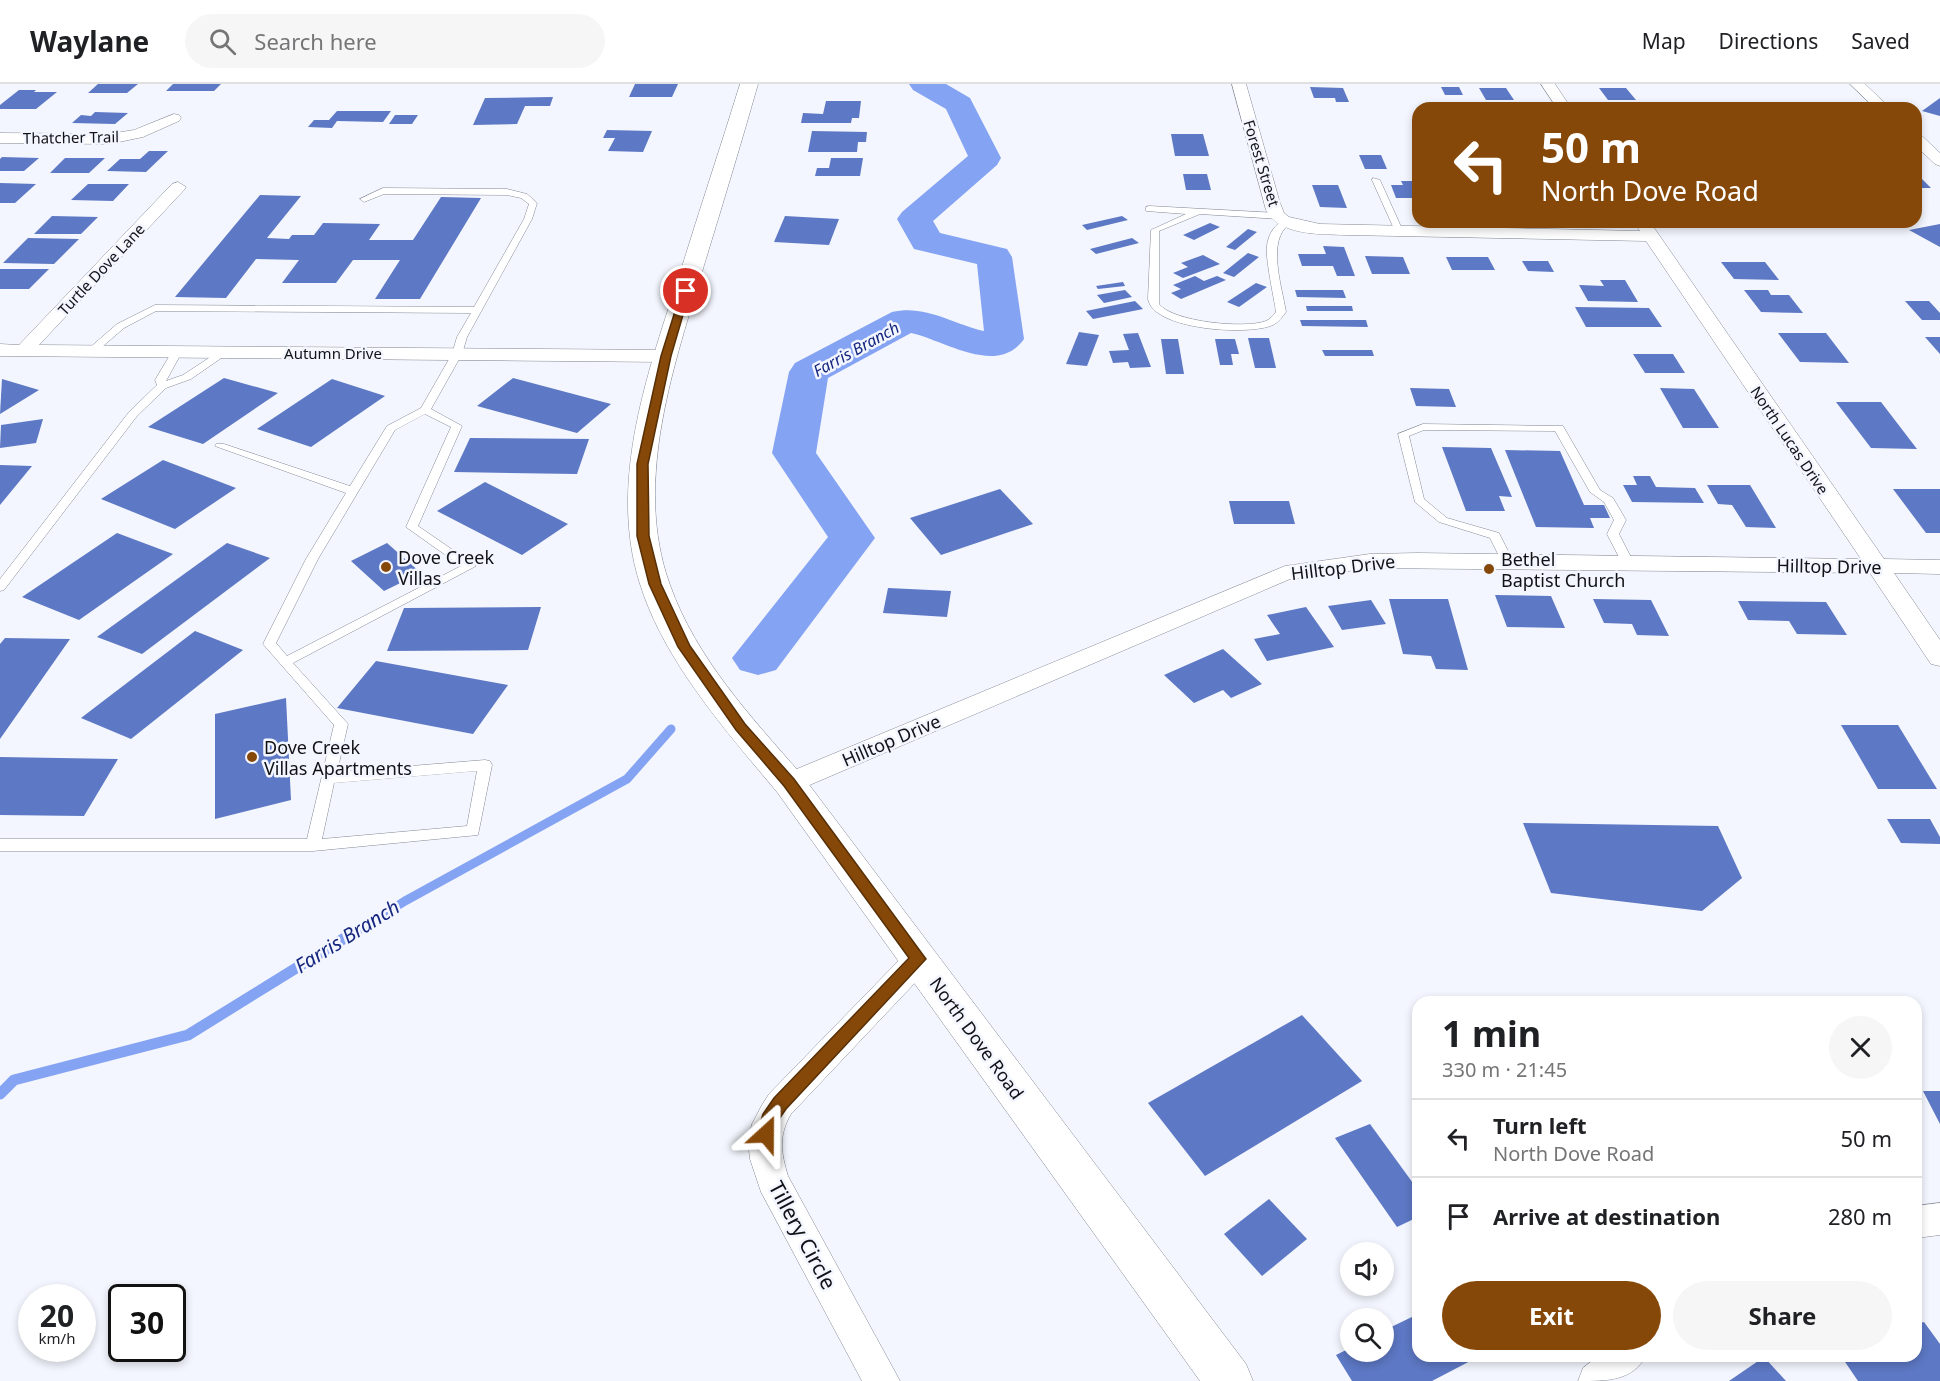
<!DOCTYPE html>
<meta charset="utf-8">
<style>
:root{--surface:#fff;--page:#f6f6f6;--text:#202124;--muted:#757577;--line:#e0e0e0;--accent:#864809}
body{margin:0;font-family:"Noto Sans",sans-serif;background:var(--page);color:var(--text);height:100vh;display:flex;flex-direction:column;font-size:22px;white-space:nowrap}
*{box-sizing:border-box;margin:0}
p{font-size:20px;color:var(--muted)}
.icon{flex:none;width:33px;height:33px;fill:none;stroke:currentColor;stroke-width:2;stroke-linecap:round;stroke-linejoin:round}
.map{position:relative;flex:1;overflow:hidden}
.details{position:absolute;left:1412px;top:912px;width:510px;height:366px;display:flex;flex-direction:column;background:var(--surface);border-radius:18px;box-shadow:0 3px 9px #0003}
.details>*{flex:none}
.banner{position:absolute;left:1412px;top:18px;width:510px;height:126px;border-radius:18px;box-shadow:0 3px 9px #0003;background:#864809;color:#fff;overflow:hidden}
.fabs{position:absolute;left:1340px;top:1158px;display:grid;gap:12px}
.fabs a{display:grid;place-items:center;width:54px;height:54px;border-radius:50%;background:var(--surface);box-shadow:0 3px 9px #0003;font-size:30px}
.speed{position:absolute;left:18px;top:1200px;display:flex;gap:12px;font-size:30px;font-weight:700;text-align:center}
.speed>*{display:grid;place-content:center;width:78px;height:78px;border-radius:50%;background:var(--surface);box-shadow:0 3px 9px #0003;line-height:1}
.speed small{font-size:15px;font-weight:400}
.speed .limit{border:3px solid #111;border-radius:9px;background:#fff;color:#111}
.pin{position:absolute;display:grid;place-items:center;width:51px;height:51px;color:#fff;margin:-26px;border:3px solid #fff;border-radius:50%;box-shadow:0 2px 6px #0007}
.me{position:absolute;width:66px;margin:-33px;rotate:24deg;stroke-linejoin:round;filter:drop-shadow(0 0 4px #0008)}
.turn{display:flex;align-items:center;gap:21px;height:126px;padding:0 30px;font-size:27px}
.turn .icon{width:78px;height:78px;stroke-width:2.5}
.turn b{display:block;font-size:42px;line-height:51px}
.round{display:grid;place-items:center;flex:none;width:63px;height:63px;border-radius:32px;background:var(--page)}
.overview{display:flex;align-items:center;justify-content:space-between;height:102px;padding:0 30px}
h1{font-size:36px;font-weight:700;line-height:45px}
.button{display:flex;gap:12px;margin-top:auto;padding:12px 30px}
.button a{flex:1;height:69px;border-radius:36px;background:var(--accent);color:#fff;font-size:24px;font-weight:700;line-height:69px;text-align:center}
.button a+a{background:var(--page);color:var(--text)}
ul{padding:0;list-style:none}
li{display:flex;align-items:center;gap:18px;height:78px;padding:0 30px;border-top:2px solid var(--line)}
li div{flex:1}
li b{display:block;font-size:22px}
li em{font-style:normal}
header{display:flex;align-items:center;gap:36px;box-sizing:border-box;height:84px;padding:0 30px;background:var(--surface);border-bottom:2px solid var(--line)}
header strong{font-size:28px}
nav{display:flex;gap:33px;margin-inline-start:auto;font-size:21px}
.search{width:420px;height:54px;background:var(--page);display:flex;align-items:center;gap:15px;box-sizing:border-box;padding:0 21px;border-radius:33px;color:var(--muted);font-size:22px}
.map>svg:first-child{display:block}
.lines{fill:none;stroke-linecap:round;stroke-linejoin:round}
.stream-far1{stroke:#85a3f3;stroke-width:9}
.stream{stroke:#85a3f3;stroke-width:11}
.river{fill:#85a3f3;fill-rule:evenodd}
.building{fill:#5d78c4}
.lane-casing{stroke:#848995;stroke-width:1}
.street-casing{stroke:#848995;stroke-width:1}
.secondary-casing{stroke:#848995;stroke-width:1}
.lane{fill:#fff;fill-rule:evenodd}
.street{fill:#fff;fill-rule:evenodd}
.secondary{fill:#fff;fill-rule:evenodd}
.route{fill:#864809;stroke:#572f06;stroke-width:1.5}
.poi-dot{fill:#864809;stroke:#f3f6fe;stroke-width:2}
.labels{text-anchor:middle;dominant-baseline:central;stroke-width:5;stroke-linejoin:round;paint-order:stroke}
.far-street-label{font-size:15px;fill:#101216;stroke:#f3f6fe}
.far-water-label{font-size:16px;font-style:italic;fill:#14267f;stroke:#f3f6fe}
.poi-label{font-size:18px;fill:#101216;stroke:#f3f6fe;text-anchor:start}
.street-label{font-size:18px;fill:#101216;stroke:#f3f6fe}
.water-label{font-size:20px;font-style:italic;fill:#14267f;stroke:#f3f6fe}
.near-street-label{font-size:21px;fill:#101216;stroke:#f3f6fe}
</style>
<header>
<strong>Waylane</strong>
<div class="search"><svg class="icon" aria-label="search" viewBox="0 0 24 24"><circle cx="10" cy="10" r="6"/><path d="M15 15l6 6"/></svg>Search here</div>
<nav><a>Map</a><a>Directions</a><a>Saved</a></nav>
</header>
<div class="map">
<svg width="1940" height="1297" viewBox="0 0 1940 1297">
<rect width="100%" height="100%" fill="#f3f6fe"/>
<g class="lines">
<polyline class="stream-far1" points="354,849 405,817 627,695 671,645"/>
<polyline class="stream" points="0,1010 14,996 188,951 356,847"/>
<path class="river" d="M 909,0 L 946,0 L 970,14 L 1001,74 L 997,81 L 933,137 L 940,149 L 1007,165 L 1012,173 L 1024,255 C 997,293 944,256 911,249 L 828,294 L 816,369 L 875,454 L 776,586 L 758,591 L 740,586 L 732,574 L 828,453 L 772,369 L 789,288 L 795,279 L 892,228 C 925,220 953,240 984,247 L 977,180 L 914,165 L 897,135 L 902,128 L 968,72 L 946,25 L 913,6 Z"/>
</g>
<g class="building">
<polygon points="98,0 138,0 127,9 88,9"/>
<polygon points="173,0 221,0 214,7 166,7"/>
<polygon points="635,0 678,0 672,13 629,13"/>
<polygon points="1310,3 1343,4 1349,18 1336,18 1335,14 1314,14"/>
<polygon points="1441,3 1459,3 1463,11 1445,11"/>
<polygon points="1479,4 1506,4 1514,16 1486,16"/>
<polygon points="1599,4 1626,4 1636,16 1608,16"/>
<polygon points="19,6 36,6 34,8 57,8 36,25 0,25 0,21"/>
<polygon points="553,13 550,22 525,22 517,40 473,41 485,14"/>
<polygon points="1940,14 1940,32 1922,27"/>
<polygon points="826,17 861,17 859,34 852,34 851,39 801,39 803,29 823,30"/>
<polygon points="1611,20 1634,20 1637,24 1614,24"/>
<polygon points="1786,21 1847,22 1849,24 1789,24"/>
<polygon points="337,27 391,27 383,38 337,37 332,44 308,43 314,36 329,36"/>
<polygon points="95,28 128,29 115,40 72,39 81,31 91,32"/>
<polygon points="395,31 418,31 412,40 389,40"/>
<polygon points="607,46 652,47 643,68 608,67 615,54 603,54"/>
<polygon points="812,47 867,48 866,58 858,58 857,68 808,68"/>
<polygon points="1171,50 1203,50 1209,72 1175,72"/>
<polygon points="149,67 168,67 146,88 107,87 120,75 140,75"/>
<polygon points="1359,71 1381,71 1387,85 1365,85"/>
<polygon points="2,73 39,74 24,87 0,87 0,75"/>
<polygon points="65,74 105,74 89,89 50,89"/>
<polygon points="831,74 863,74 860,92 815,92 817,84 829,84"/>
<polygon points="1916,89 1931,104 1916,104"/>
<polygon points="1183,90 1207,90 1211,106 1186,106"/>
<polygon points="1401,97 1415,97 1418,114 1396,114 1391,101 1403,101"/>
<polygon points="0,99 36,100 15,119 0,119"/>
<polygon points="88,100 129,100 113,117 71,116"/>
<polygon points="1312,101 1338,101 1347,124 1320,123"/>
<polygon points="260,111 301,112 267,154 289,155 292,151 314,151 323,139 380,140 369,156 413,156 441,113 481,114 420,215 375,215 400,176 353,176 336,199 282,199 299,176 256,175 226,214 175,213"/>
<polygon points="52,132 98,133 81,150 34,150"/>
<polygon points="785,132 839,135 829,161 774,158"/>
<polygon points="1122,132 1128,136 1087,146 1082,141"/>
<polygon points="1210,139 1220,143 1194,156 1183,151"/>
<polygon points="1940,140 1940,163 1909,146"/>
<polygon points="1248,145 1257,148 1235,166 1226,163"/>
<polygon points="28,154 79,155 54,180 3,179"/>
<polygon points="1132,154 1139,159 1096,170 1090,165"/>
<polygon points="1323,162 1344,163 1355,192 1337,192 1333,182 1302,182 1298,170 1326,170"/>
<polygon points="1248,169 1259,173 1234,193 1223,189"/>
<polygon points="1203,171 1220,180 1183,194 1173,189 1188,183 1181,179"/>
<polygon points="1365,172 1403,173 1410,190 1372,190"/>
<polygon points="1446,173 1488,173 1495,186 1452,186"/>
<polygon points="1522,177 1548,177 1554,188 1528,187"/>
<polygon points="1721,178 1765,178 1779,196 1734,195"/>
<polygon points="0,185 49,185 29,205 0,205"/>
<polygon points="1195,192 1204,197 1217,192 1226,196 1181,215 1171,209 1181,205 1173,201"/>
<polygon points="1600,196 1625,196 1638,218 1588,217 1579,201 1604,202"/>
<polygon points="1123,198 1125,202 1098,205 1096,202"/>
<polygon points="1256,199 1267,203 1239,223 1227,218"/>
<polygon points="1125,206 1132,213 1104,219 1097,211"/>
<polygon points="1295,206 1343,206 1346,214 1297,213"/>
<polygon points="1744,206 1768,206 1771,211 1789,211 1803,229 1761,228"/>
<polygon points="1135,217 1143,225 1093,235 1086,227"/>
<polygon points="1905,217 1929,217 1940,229 1940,236 1922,236"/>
<polygon points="1306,222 1352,222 1353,227 1307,227"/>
<polygon points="1575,223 1649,224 1662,243 1586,243"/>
<polygon points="1300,236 1366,236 1368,243 1302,242"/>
<polygon points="1079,248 1099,251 1087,282 1066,280"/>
<polygon points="1138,249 1151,283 1130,284 1128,278 1113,279 1109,267 1129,266 1123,250"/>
<polygon points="1778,249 1826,249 1849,279 1800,278"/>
<polygon points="1925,253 1940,253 1940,270"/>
<polygon points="1248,254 1269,254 1276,284 1255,284"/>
<polygon points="1161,255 1178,255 1184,290 1166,290"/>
<polygon points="1215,255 1235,255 1239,270 1231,270 1233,281 1220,281"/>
<polygon points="1322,266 1372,266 1374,272 1325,272"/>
<polygon points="1633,270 1673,270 1685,289 1645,289"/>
<polygon points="224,294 278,309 203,360 148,343"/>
<polygon points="513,294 611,320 577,349 477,322"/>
<polygon points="2,295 39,306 0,330"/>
<polygon points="332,295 385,312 311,363 257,345"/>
<polygon points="1410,304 1449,305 1456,323 1416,322"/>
<polygon points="1660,304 1694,305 1719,344 1683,344"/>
<polygon points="1836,318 1881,318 1917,365 1871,364"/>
<polygon points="43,335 36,359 0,364 1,341"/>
<polygon points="470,354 589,355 577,390 454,388"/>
<polygon points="1442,363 1491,364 1512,413 1499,412 1505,427 1466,427"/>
<polygon points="1505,366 1560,367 1584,421 1604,421 1610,434 1590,434 1594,444 1536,443"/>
<polygon points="163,376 236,404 175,445 101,415"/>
<polygon points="0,381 32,382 0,421"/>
<polygon points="1633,392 1650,392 1656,403 1695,404 1704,419 1632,418 1623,401 1637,401"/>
<polygon points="485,398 568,440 522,471 437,427"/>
<polygon points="1707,401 1750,401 1776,444 1746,443 1732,421 1718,420"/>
<polygon points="1000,405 1033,440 941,471 910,434"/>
<polygon points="1893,405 1940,405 1940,449 1926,449"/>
<polygon points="1229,417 1289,417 1295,440 1234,440"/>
<polygon points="117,449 173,470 79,536 22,513"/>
<polygon points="227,459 270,474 142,570 97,553"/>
<polygon points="387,459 421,489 384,507 351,477"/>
<polygon points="888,504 951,507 947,533 883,529"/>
<polygon points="1495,511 1551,512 1565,544 1507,543"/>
<polygon points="1389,515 1448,515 1468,586 1436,585 1431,572 1403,570"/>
<polygon points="1593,515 1651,516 1669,552 1637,551 1632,540 1604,539"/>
<polygon points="1371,516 1386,540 1342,546 1328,522"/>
<polygon points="1738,517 1826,518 1847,551 1797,550 1789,537 1748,536"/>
<polygon points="541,523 528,566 387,567 404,524"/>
<polygon points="1306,523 1334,563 1267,577 1254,555 1280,550 1267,531"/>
<polygon points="195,547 243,566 131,655 81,634"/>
<polygon points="5,554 70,555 0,655 0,560"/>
<polygon points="1223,565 1262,600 1231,614 1223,606 1194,619 1164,591"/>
<polygon points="376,577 508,601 473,650 337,624"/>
<polygon points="286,614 291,716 215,735 215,630"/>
<polygon points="1841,641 1898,641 1937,705 1878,705"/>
<polygon points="0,673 118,675 84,732 0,731"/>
<polygon points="1887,735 1930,735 1940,753 1940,760 1901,759"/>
<polygon points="1523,739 1718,742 1742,794 1702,827 1551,809"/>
<polygon points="1302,931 1362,997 1205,1092 1148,1019"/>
<polygon points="1923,1007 1940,1007 1940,1040"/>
<polygon points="1370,1040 1418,1106 1418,1133 1397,1143 1335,1054"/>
<polygon points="1269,1115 1307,1155 1262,1192 1224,1150"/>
<polygon points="1418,1230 1418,1272 1474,1272 1476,1274 1432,1297 1352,1297 1336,1271 1350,1264 1350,1268 1383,1268 1383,1247"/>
<polygon points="1924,1238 1940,1260 1940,1297 1858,1297 1841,1272 1916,1272 1916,1240"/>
<polygon points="1764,1273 1786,1297 1729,1297"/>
</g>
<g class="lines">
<defs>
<g id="lane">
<polygon points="1373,94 1380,96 1403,147 1402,149 1395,147 1372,96"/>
<path d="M 383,104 L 507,105 L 527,110 L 537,119 L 532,135 L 467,253 L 462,270 L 431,325 L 462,342 L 418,442 L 476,482 L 293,579 L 348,640 L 337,688 L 485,676 L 490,677 L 492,681 L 478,751 L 313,767 L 0,767 L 0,755 L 307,755 L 334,641 L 263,560 L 306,475 L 346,409 L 215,362 L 216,360 L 224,360 L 350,402 L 387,342 L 421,324 L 452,270 L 457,253 L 471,229 L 156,227 L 124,244 L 95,269 L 87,269 L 86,267 L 117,240 L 155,221 L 474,223 L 524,135 L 529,120 L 521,114 L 507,111 L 384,110 L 364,118 L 360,115 ZM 425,330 L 451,343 L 406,443 L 461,482 L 287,572 L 276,559 L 318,475 L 395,346 ZM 477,687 L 467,742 L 322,755 L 334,699 Z"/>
<path d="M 1149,122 L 1278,129 L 1282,132 L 1278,135 L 1200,130 L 1159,147 L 1159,220 C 1173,238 1245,245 1266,237 C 1270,235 1273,232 1276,228 C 1274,214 1265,173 1267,162 C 1268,150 1277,135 1290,136 L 1290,140 C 1266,155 1282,203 1286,228 C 1282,233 1279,238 1273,241 C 1249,252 1153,246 1148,215 L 1151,146 L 1186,130 L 1146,127 L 1146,123 Z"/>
<polygon points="177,265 182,268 166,297 183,291 221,266 229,266 230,268 191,295 166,304 137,332 4,506 0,507 0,495 129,328 157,301 155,296 173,266"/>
<polygon points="1423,340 1563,342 1600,406 1613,414 1626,436 1619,450 1634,479 1632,482 1628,483 1622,479 1607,450 1614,436 1604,418 1590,408 1555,347 1424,346 1409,352 1424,415 1447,434 1499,449 1513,477 1511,480 1503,480 1490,454 1439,438 1415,418 1398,350"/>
</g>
<g id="street">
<path d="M 1232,0 L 1246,0 L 1280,119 L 1284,129 L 1289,133 L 1320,140 L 1640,147 L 1634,138 L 1650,138 L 1884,475 L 1940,476 L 1940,490 L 1894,489 L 1940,556 L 1940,582 L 1931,580 L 1870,489 L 1370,484 L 1290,495 L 798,706 L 789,709 L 780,706 L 776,699 L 780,692 L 1285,482 L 1370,470 L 1417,469 L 1861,475 L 1646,157 L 1346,151 C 1321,150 1279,152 1266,126 Z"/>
<polygon points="1541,0 1555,0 1571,24 1557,24"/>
<polygon points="1850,0 1865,0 1890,24 1875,24"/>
<polygon points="174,30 179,31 181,34 179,37 143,53 109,60 0,59 0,49 109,50 134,46"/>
<polygon points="1916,49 1921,51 1940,69 1940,82 1935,80 1916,62"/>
<polygon points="178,98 186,103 184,106 39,261 666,266 673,268 675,272 673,276 666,278 0,272 0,260 19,261 172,100"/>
<path d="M 919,863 L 929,866 L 934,875 L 929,884 L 791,1030 C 778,1052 781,1069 788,1092 L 900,1297 L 862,1297 L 761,1108 L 750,1075 L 748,1057 L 752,1040 L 762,1021 L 769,1010 L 909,866 Z"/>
<polygon points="1940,1119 1940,1151 1916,1154 1916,1122"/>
<path d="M 1598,1272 L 1646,1272 C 1632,1297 1608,1297 1578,1297 L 1583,1284 Z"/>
</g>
<path id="secondary" d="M 740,0 L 758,0 C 741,60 723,119 705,178 C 675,279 632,397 670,501 C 696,574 751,633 801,690 L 1246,1280 L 1253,1297 L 1200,1297 L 777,708 C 726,647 664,577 640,500 C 607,397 649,285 681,186 C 700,124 721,62 740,0 Z"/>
</defs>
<use href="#lane" class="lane-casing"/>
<use href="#street" class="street-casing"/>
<use href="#secondary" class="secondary-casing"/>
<use href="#lane" class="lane"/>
<use href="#street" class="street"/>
<use href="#secondary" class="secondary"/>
</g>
<polygon class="route" points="682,205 690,207 671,272 648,380 649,452 661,500 690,562 745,640 794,695 926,875 786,1025 777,1038 772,1055 766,1058 760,1055 757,1050 763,1030 774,1014 909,874 784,702 736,646 678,563 649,500 637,452 637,380 661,272"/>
<g class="poi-dot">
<circle cx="386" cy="483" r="6"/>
<circle cx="1489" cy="485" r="6"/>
<circle cx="252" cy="673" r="6"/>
</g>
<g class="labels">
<g class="far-street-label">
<text transform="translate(71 53) rotate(-1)">Thatcher Trail</text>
<text transform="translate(1262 79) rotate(73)">Forest Street</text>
<text transform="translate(101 185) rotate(-47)">Turtle Dove Lane</text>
<text x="333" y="269">Autumn Drive</text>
<text transform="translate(1790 356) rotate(56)">North Lucas Drive</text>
</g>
<g class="far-water-label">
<text transform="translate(856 265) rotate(-29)">Farris Branch</text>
</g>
<g class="poi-label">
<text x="398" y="473">Dove Creek<tspan x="398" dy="21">Villas</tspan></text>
<text x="1501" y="475">Bethel<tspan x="1501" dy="21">Baptist Church</tspan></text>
<text x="264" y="663">Dove Creek<tspan x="264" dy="21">Villas Apartments</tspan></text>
</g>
<g class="street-label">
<text transform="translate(1829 482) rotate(1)">Hilltop Drive</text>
<text transform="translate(1343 483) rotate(-7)">Hilltop Drive</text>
<text transform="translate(891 656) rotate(-23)">Hilltop Drive</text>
<text transform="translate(977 954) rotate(54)">North Dove Road</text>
</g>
<g class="water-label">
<text transform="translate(347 852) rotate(-32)">Farris Branch</text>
</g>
<g class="near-street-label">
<text transform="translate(803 1151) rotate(62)">Tillery Circle</text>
</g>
</g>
</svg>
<div class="fabs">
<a><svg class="icon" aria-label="sound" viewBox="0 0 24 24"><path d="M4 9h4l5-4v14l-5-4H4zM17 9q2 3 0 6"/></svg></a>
<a><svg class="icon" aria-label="search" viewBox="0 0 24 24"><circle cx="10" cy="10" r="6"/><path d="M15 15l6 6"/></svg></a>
</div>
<div class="speed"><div>20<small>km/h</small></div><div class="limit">30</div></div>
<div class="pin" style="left:686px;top:207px;background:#d93025"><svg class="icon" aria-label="arrive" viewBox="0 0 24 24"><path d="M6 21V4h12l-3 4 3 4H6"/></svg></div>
<svg class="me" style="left:766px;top:1050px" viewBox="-20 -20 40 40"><path d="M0-17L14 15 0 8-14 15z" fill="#864809" stroke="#fff" stroke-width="4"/></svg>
<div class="banner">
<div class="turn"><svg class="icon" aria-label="left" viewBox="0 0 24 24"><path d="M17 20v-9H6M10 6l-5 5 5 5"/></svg><div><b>50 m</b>North Dove Road</div></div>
</div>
<section class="details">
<div class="overview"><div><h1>1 min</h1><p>330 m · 21:45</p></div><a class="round"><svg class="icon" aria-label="close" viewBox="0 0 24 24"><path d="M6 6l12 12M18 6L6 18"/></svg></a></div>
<ul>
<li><svg class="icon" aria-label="left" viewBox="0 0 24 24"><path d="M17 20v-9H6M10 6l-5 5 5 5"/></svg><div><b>Turn left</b><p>North Dove Road</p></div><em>50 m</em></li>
<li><svg class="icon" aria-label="arrive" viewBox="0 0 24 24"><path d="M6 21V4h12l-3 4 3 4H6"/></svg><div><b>Arrive at destination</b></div><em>280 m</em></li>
</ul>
<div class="button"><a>Exit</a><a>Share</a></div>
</section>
</div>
